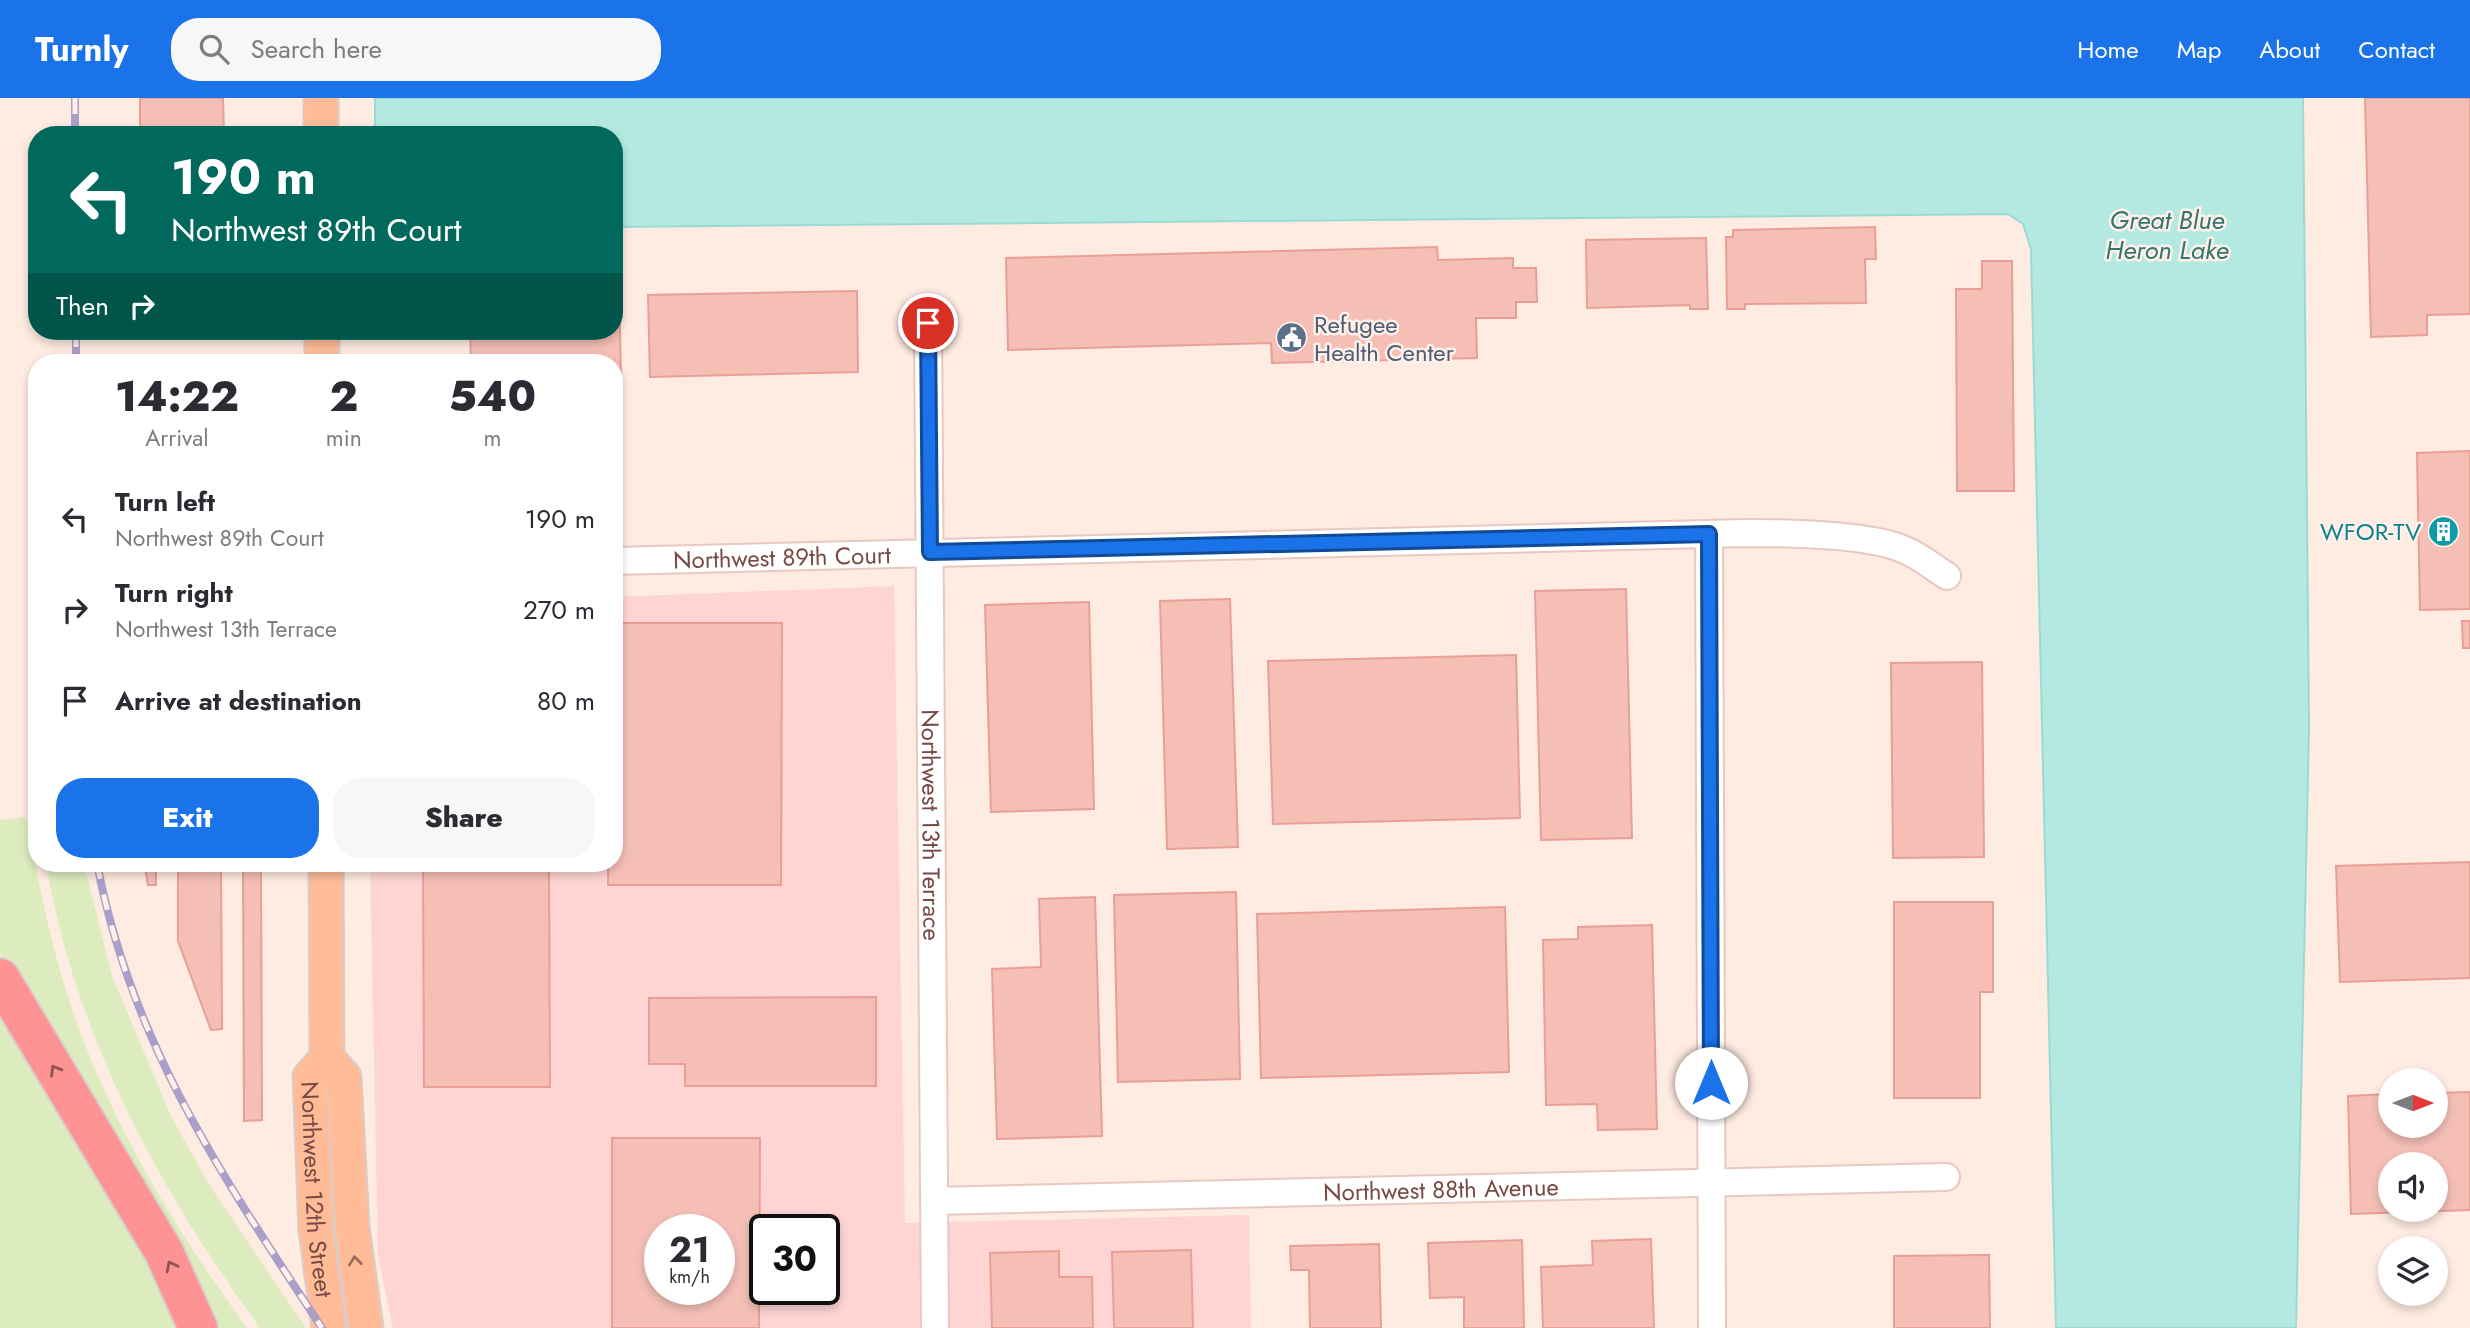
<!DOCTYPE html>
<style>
:root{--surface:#fff;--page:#f7f7f7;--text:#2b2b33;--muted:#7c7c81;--accent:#1a73e8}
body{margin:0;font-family:Jost,sans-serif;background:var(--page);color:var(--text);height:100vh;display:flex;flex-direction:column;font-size:26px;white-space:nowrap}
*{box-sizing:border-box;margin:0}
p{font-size:23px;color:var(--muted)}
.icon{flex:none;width:38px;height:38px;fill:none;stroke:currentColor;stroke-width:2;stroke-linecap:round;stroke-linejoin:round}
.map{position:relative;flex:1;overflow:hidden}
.details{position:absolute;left:28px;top:256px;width:595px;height:518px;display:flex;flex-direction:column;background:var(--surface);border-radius:28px;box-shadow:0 4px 10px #0003}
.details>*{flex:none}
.guide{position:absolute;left:28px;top:28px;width:595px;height:214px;border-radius:28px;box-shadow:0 4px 10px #0003;background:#00695c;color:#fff;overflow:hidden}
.needle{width:46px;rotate:90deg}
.tools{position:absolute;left:2378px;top:970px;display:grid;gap:14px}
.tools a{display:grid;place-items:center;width:70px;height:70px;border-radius:50%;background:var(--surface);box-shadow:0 4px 10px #0003;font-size:35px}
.speed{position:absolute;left:644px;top:1116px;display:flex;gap:14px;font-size:35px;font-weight:700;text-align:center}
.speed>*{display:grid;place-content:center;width:91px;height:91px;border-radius:50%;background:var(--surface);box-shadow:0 4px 10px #0003;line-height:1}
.speed small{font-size:18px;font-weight:400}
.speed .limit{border:4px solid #111;border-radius:10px;background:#fff;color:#111}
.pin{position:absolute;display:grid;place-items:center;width:60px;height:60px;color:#fff;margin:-30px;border:4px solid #fff;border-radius:50%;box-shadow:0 2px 7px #0007}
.me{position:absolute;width:77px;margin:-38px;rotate:0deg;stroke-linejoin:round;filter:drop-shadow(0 0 5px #0008)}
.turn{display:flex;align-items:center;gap:24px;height:147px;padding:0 28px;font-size:32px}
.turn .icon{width:91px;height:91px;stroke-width:2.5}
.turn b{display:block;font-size:49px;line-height:60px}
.then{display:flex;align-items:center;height:66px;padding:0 28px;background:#0003;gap:14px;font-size:26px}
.eta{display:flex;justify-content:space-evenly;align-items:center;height:119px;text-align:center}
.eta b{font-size:42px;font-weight:800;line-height:49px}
.primary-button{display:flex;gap:14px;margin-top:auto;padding:14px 28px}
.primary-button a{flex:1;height:80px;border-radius:28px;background:var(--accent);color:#fff;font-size:28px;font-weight:800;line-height:80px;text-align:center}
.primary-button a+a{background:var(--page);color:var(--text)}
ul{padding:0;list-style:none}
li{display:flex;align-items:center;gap:21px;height:91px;padding:0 28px}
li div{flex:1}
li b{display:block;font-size:26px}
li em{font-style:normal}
header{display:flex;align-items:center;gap:42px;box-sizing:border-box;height:98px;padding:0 35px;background:var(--accent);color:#fff}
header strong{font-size:33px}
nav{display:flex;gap:38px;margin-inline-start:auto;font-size:24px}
.search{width:490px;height:63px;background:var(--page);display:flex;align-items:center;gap:18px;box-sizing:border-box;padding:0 24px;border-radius:28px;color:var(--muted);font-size:26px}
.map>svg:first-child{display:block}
.commercial{fill:#ffd5d4;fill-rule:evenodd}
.green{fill:#ddecbe}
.water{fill:#b4e9e2;stroke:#99dbd4;stroke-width:2}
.building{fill:#f5bfb6;stroke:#e99f96;stroke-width:2;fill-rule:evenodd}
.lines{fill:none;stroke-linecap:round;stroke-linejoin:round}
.minor-casing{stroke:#e8c9c1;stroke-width:30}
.major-casing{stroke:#d9cccb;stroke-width:37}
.highway-casing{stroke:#d9cccb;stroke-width:42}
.minor{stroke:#fff;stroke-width:26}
.major{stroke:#ffbc97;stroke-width:33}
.highway{stroke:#fd9393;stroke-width:38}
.rail-casing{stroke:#aa9fc8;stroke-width:8}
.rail{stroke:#fff0e9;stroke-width:5;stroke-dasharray:16;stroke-linecap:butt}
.oneway{stroke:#8b5552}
.oneway2{stroke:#a06c5e}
.route-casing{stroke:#114b97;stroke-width:18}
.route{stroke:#1a73e8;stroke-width:12}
.labels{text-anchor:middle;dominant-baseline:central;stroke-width:5;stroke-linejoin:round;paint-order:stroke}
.service-label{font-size:24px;fill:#4e5e75;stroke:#fff0e9;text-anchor:start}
.culture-label{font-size:24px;fill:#0d838f;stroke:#fff0e9;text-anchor:end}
.street-label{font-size:24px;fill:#774a46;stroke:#fff0e9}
.water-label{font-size:26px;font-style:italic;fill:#367670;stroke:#fff0e9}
</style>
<header>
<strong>Turnly</strong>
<div class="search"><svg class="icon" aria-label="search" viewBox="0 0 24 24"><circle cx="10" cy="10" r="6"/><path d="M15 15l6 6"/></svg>Search here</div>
<nav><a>Home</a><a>Map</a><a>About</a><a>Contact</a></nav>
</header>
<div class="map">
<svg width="2470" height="1230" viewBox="0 0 2470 1230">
<rect width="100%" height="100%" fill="#feebe1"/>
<path class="commercial" d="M 894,488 L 905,1125 L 1249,1117 L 1251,1230 L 393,1230 L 378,1157 L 370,765 L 614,765 L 614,499 ZM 660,1132 L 719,1132 L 719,1192 L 660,1192 ZM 765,1132 L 824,1132 L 824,1192 L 765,1192 Z"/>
<g class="green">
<path d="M 26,719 C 39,787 52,855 75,920 C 115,1032 177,1134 247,1230 L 212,1230 L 56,948 L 0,856 L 0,722 Z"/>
<path d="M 46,765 L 84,765 L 112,878 L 171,1018 L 208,1085 L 306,1230 L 260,1230 C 158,1090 75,937 46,765 Z"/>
<polygon points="0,895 188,1230 0,1230"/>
</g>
<polygon class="water" points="375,0 2303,0 2309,629 2296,1230 2056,1230 2031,151 2023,126 2008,116 614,129 614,37 375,37"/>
<g class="building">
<polygon points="140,0 223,0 224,37 140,37"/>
<polygon points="2365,0 2470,0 2470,216 2427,217 2427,237 2371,239"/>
<polygon points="1875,129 1876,161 1865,161 1866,205 1745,206 1745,211 1727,211 1726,139 1733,139 1733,132"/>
<polygon points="614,138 618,138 621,279 614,280 614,264 471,264 470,233 614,233"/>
<polygon points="1706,140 1708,211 1690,211 1690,207 1587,210 1586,142"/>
<polygon points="1437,149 1438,162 1513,160 1513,170 1536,170 1537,204 1516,204 1516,220 1476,220 1477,260 1272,265 1271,245 1008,252 1006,160"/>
<polygon points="1982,163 2012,163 2014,393 1957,393 1956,191 1982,191"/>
<polygon points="857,193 858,274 650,279 648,197"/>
<polygon points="2470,353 2470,511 2420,512 2417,355"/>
<polygon points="1626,491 1632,740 1541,742 1535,493"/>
<polygon points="1230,501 1238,749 1167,751 1160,503"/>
<polygon points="1089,504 1094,711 991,714 985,507"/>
<polygon points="2462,523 2470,523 2470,550 2463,550"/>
<polygon points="614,525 782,525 781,787 608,787 608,765 614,765"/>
<polygon points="1516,557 1520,720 1273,726 1268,563"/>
<polygon points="1982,564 1984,759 1893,760 1891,565"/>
<polygon points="2470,764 2470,880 2340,884 2336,768"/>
<polygon points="144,765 156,765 156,787 148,787"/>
<polygon points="178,765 221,765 222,931 211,932 178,843"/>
<polygon points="243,765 261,765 262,1022 244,1023"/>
<polygon points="423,765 549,765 550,989 424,989"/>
<polygon points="1236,794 1240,981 1118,984 1114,797"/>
<polygon points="1095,799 1102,1038 997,1041 992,871 1041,869 1039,801"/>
<polygon points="1894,804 1993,804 1993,894 1980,894 1980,1000 1894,1000"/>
<polygon points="1505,809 1509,974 1261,980 1257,816"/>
<polygon points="1652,827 1657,1031 1598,1032 1597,1006 1546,1007 1543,842 1578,841 1578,829"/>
<polygon points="876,899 876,988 685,988 685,966 649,966 649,900"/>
<path d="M 2470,994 L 2470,1112 L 2351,1116 L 2348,998 L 2390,996 L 2390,1027 L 2436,1027 L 2436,995 ZM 2390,1066 L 2436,1066 L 2436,1111 L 2390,1111 Z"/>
<path d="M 612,1040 L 760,1040 L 759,1230 L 612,1230 ZM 660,1132 L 719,1132 L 719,1192 L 660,1192 Z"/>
<polygon points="1651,1141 1654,1230 1543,1230 1541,1169 1593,1167 1592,1143"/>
<polygon points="1522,1142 1524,1230 1464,1230 1464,1199 1430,1200 1428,1145"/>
<polygon points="1379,1146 1381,1230 1310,1230 1309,1172 1291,1172 1290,1148"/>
<polygon points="1191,1152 1193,1230 1114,1230 1112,1154"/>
<polygon points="1059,1153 1059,1179 1092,1179 1093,1230 992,1230 990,1155"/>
<polygon points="1989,1157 1990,1230 1894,1230 1894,1158"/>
</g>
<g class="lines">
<defs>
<g id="minor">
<path id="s1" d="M 928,225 L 935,1230"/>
<polyline points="1709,436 1712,1230"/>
<path id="s2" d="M 614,463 L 1746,435 C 1786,435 1870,436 1905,452 C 1920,458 1934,470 1947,478"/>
<path id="s3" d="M 935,1103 L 1946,1079"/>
</g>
<g id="major">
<polyline points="321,0 321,37"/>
<polyline points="322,233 322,264"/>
<polyline points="326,765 327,960 344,979 352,1129 366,1230"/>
<path id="s4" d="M 327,960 L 310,979 L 316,1131 L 329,1230"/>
</g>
<polyline id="highway" points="0,880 164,1154 198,1230"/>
</defs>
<use href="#minor" class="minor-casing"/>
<use href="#major" class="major-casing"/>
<use href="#highway" class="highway-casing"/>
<use href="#minor" class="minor"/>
<use href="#major" class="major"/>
<use href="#highway" class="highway"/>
<defs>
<g id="rail">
<polyline points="75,0 75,37"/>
<polyline points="76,233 76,264"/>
<path d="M 97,765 C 131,946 223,1079 322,1230"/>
</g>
</defs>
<use href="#rail" class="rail-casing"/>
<use href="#rail" class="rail"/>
</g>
<defs><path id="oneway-chevron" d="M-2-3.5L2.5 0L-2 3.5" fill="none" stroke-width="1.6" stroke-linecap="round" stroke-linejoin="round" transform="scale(1.75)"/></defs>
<g class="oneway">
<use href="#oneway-chevron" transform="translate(55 972) rotate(-121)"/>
<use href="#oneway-chevron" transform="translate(171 1168) rotate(-117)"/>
</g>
<use class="oneway2" href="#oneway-chevron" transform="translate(355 1163) rotate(-96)"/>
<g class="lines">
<defs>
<polyline id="route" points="928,225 930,454 1709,436 1711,985"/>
</defs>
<use href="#route" class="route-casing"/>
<use href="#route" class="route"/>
</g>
<defs>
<symbol id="civic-disc" viewBox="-11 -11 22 22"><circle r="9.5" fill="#5c6f8a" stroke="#fff0e9"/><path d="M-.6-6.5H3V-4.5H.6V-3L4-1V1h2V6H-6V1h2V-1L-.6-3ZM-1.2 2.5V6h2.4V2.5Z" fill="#fff"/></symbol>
<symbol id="building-disc" viewBox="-11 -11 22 22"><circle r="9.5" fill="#0f9aa8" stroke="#fff0e9"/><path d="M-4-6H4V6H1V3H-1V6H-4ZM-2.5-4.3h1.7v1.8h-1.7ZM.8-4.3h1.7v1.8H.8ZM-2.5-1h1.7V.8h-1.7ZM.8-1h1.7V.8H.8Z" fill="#fff"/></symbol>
</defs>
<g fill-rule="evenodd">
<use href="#civic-disc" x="1274" y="222" width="35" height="35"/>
<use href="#building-disc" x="2426" y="416" width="35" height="35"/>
</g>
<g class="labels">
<g class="service-label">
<text x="1314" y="226">Refugee<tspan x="1314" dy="28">Health Center</tspan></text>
</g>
<g class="culture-label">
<text x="2421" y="433">WFOR-TV</text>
</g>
<g class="street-label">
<text stroke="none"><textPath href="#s2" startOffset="168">Northwest 89th Court</textPath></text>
<text stroke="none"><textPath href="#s1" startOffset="502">Northwest 13th Terrace</textPath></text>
<text stroke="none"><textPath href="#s3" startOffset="506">Northwest 88th Avenue</textPath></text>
<text stroke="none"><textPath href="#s4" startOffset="138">Northwest 12th Street</textPath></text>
</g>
<g class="water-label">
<text x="2167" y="122">Great Blue<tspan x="2167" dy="30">Heron Lake</tspan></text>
</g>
</g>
</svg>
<div class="tools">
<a><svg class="needle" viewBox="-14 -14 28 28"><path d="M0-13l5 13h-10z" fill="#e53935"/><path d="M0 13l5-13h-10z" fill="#7c7c81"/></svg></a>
<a><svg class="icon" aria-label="sound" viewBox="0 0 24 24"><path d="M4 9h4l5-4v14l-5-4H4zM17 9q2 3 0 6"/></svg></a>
<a><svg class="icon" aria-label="layers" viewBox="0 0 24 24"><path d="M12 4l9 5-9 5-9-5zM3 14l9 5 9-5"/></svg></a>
</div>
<div class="speed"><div>21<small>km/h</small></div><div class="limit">30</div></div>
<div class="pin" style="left:928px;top:225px;background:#d93025"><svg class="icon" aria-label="arrive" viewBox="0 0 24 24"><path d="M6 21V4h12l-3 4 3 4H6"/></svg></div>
<svg class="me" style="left:1711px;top:985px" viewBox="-20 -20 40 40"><circle r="19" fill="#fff"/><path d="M0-13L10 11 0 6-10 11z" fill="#1a73e8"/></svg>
<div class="guide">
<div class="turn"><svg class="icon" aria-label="left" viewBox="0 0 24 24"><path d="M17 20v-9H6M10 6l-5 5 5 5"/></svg><div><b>190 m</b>Northwest 89th Court</div></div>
<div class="then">Then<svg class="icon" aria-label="right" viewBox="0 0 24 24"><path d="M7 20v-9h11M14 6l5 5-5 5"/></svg></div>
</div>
<section class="details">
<div class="eta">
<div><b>14:22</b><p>Arrival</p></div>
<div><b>2</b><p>min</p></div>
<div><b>540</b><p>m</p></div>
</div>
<ul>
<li><svg class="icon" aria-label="left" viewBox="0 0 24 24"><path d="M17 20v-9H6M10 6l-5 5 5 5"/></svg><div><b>Turn left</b><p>Northwest 89th Court</p></div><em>190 m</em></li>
<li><svg class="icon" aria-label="right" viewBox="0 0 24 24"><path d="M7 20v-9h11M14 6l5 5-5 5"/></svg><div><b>Turn right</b><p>Northwest 13th Terrace</p></div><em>270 m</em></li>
<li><svg class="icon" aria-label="arrive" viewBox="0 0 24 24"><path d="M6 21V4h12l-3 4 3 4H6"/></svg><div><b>Arrive at destination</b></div><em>80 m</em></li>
</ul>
<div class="primary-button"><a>Exit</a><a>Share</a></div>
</section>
</div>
